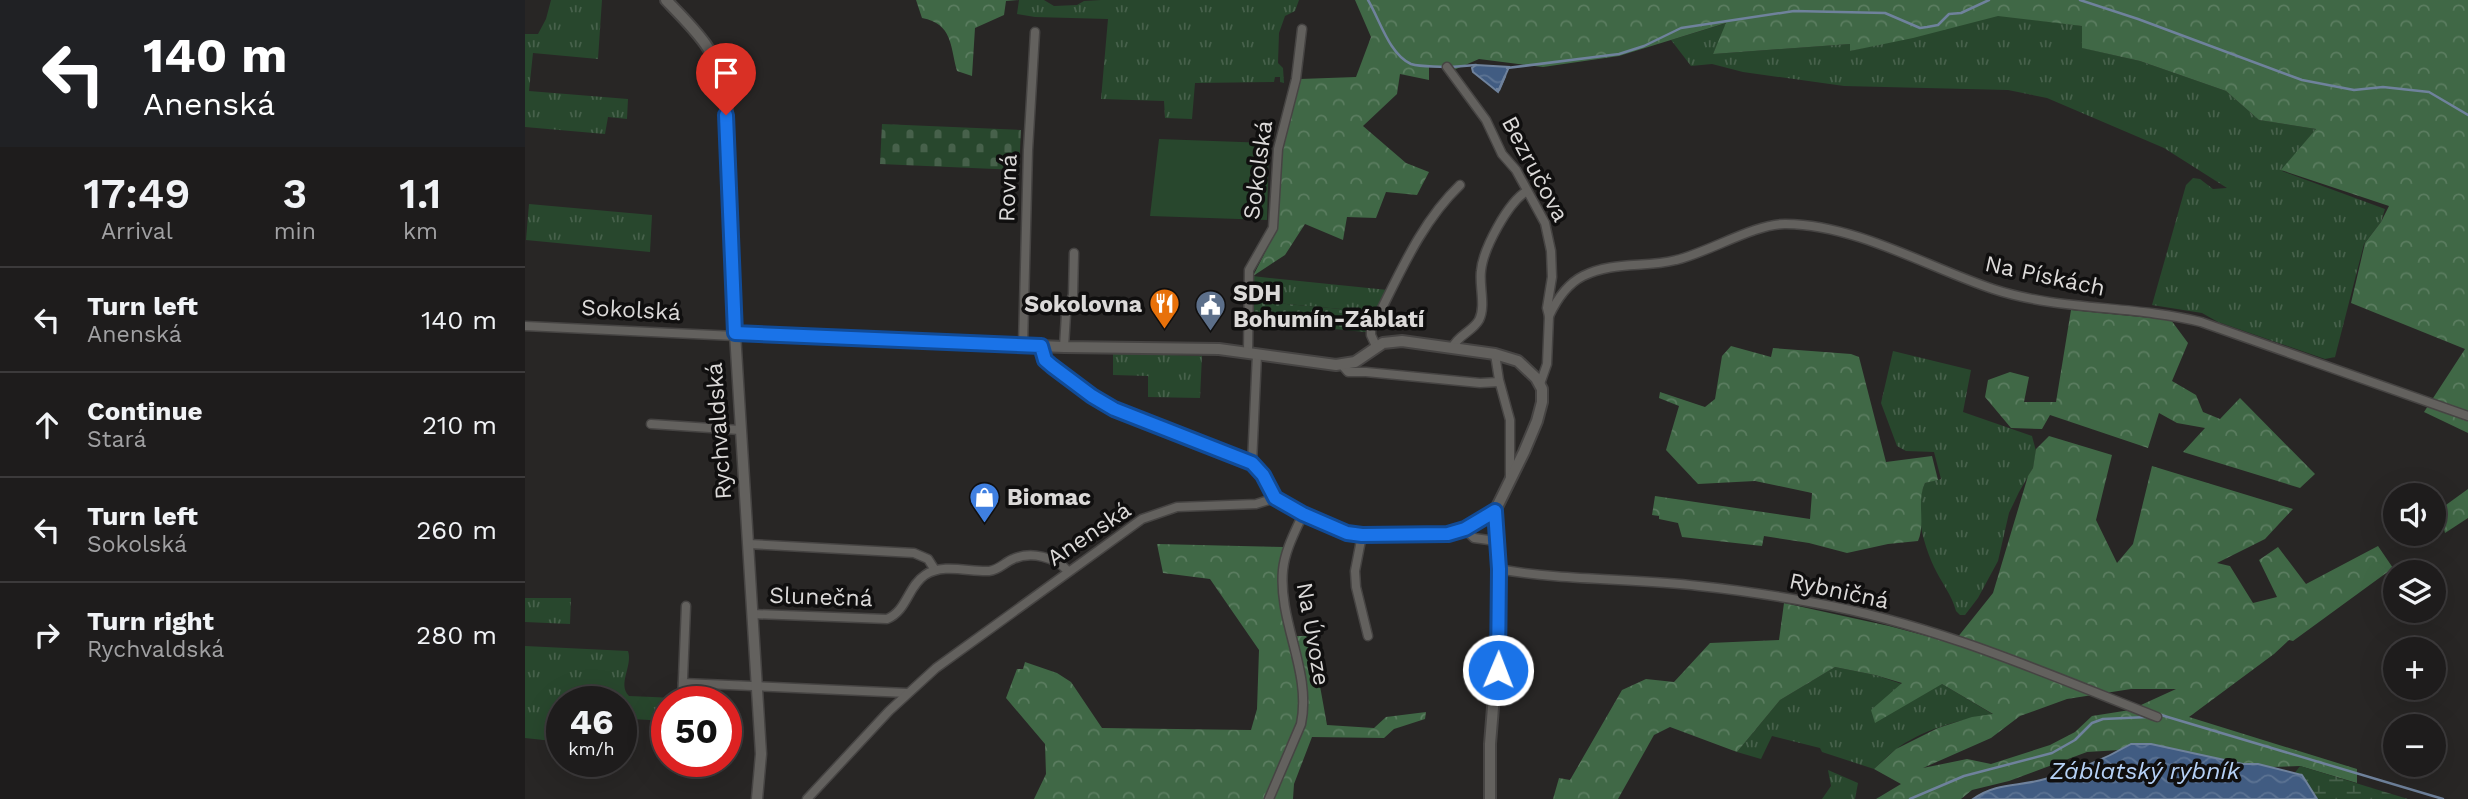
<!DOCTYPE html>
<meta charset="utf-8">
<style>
:root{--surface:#1e1c1c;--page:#262525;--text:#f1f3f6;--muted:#a1a1a3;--line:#3c3a3b}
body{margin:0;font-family:"Work Sans",sans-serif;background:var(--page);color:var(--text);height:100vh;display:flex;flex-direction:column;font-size:26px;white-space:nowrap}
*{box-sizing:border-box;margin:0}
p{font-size:23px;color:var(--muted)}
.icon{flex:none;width:38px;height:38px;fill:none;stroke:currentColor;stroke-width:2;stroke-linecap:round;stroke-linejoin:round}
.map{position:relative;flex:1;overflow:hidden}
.details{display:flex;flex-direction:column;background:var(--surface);width:525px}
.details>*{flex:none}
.top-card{background:#202124;color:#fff;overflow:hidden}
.fabs{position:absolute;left:1858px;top:483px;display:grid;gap:14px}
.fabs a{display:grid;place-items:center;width:63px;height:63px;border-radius:50%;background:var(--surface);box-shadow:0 7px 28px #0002,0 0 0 2px var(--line);font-size:35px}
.speed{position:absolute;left:21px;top:686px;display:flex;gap:14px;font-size:35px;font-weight:700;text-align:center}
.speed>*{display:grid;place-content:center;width:91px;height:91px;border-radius:50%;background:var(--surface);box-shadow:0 7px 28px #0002,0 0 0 2px var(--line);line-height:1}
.speed small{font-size:18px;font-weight:400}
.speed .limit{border:10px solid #d22;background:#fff;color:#111}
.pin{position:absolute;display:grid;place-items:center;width:60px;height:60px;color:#fff;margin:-72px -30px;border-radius:50% 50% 50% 0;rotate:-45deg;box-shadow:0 0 7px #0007}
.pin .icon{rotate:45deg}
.me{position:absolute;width:77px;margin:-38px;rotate:1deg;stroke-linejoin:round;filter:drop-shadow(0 0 5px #0008)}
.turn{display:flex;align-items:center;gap:24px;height:147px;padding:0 28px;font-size:32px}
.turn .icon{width:91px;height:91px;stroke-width:2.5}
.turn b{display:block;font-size:49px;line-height:60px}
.eta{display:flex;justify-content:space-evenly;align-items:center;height:119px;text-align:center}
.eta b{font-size:42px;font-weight:600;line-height:49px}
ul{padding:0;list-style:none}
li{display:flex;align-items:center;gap:21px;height:105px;padding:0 28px;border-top:2px solid var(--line)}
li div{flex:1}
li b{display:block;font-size:26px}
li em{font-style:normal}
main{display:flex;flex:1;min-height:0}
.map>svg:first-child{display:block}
.grass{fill:url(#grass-tufts)}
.forest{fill:url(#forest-crowns);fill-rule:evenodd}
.wetland{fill:url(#wetland-marsh)}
.cemetery{fill:url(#cemetery-stones)}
.garden{fill:url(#garden-dots)}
.pitch{fill:#28472d}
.water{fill:url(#water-waves);stroke:#6f829c;stroke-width:2}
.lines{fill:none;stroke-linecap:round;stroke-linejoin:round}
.stream{stroke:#6f829c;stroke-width:2.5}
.minor-casing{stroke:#464443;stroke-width:11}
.tertiary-casing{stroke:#464443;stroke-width:13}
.secondary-casing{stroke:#464443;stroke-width:14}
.minor{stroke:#63615e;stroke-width:8}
.tertiary{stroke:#63615e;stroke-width:10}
.secondary{stroke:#63615e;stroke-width:10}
.route-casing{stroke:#114b97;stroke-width:18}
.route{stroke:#1a73e8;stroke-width:12}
.labels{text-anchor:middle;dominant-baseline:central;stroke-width:7;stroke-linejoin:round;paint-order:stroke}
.street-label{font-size:23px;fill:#dbd9d8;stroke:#100f0f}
.poi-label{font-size:23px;font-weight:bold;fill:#dbd9d8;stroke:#100f0f;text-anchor:start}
.water-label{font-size:24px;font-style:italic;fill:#b6d1f6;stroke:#100f0f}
</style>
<main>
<section class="details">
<div class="top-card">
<div class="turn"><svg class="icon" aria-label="left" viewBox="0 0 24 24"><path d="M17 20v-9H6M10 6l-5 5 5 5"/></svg><div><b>140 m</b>Anenská</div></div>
</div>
<div class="eta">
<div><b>17:49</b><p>Arrival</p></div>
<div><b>3</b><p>min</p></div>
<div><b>1.1</b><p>km</p></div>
</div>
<ul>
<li><svg class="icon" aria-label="left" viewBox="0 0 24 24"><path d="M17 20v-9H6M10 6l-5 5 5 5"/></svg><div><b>Turn left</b><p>Anenská</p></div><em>140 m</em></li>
<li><svg class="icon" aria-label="ahead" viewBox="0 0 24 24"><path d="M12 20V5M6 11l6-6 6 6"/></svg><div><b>Continue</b><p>Stará</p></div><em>210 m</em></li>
<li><svg class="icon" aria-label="left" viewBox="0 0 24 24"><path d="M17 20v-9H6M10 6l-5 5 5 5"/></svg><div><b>Turn left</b><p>Sokolská</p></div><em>260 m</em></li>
<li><svg class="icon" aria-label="right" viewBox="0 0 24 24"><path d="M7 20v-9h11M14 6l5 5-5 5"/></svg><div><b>Turn right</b><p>Rychvaldská</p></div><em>280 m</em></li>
</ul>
</section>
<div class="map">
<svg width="1943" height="799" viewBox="0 0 1943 799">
<defs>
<pattern id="grass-tufts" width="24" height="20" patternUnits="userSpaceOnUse" patternTransform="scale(1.75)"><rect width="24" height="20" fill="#28472d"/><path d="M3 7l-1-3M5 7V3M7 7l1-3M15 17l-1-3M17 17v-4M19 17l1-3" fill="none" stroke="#47614b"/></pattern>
<pattern id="forest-crowns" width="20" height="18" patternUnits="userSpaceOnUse" patternTransform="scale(1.75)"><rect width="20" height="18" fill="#406846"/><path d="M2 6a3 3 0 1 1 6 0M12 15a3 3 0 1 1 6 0" fill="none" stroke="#5b7d60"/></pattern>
<pattern id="wetland-marsh" width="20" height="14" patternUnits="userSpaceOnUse" patternTransform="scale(1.75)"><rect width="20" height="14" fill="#28472d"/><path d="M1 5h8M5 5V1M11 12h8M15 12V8" fill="none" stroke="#47614b"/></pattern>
<pattern id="cemetery-stones" width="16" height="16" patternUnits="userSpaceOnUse" patternTransform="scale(1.75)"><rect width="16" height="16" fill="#28472d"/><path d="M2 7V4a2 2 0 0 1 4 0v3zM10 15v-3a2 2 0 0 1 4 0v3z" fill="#47614b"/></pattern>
<pattern id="garden-dots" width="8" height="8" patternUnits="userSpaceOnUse" patternTransform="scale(1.75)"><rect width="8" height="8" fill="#28472d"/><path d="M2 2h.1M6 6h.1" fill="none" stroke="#47614b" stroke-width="1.8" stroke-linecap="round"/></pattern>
<pattern id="water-waves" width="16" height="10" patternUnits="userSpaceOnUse" patternTransform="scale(1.75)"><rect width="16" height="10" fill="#415c82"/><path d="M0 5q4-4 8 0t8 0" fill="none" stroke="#5c7393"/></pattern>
</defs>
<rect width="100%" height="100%" fill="#282625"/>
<g class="grass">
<polygon points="26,0 77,0 73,59 8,53 4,91 103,99 102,119 83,117 80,134 0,127 0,34 13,34 21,19"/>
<polygon points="494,0 519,0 529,6 552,5 559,1 576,0 774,0 770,11 760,16 754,33 753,63 758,68 759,83 755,82 755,77 750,77 749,82 670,83 667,119 640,118 639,101 576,99 583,19 510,17 492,14"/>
<polygon points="1473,15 1558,26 1558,48 1615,61 1701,91 1734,120 1791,129 1757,171 1860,209 1856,222 1839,244 1810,357 1800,359 1693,322 1677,313 1627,305 1661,185 1668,178 1675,179 1688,189 1702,188 1639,148 1522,98 1483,90 1319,86 1218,72 1187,64 1166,66 1146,40 1202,23 1188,54 1325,44 1325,51"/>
<polygon points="4,204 127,215 125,252 1,240"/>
<polygon points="728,276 736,277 863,290 844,332 840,332 849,312 729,301"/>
<path d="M 1368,351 L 1446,370 L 1438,412 L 1507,436 L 1511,451 L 1508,468 L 1494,492 L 1484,513 L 1473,561 L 1453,598 L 1440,615 L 1435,615 L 1431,611 C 1427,595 1416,582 1409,567 C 1398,543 1388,509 1400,483 L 1416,479 L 1409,452 L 1381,451 L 1372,446 L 1356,403 Z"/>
<polygon points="588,353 677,356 675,398 623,397 623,376 588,375"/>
<polygon points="0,598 46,598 45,624 0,622"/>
<path d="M 0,646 L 103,651 C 108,666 92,684 104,696 L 151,698 L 153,702 L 142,702 L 142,721 L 107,719 L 96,745 L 96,702 L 37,702 L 37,742 L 0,738 Z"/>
<path d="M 1310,667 L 1350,675 L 1377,684 L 1417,684 L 1469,715 C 1439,717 1394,731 1370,750 C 1362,756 1356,763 1349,769 L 1297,752 L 1295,748 L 1247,736 L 1236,759 L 1212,752 L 1255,700 Z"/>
<polygon points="1303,770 1333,783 1330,799 1297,799 1306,786"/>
</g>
<g class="forest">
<path d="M 391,0 L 494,0 L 481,1 L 479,15 L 450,28 L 447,76 L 432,71 C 425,46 428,24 397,18 Z"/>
<polygon points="830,0 1943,0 1943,433 1899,412 1940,349 1826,303 1840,243 1856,222 1864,206 1756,170 1791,129 1734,120 1701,91 1615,61 1557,48 1557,26 1473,16 1388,38 1325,51 1325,44 1188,54 1201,23 1094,56 1018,67 954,59 931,69 904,67 904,80 875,74 872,94 838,126 881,163 904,172 892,195 861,192 851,218 822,217 818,240 780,224 760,255 728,276 751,231 757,152 775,79 831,77 846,37"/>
<polygon points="1546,310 1646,320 1663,343 1647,381 1671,395 1678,412 1695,419 1715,398 1790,474 1775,488 1658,452 1680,428 1652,423 1634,413 1623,448 1525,415 1517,429 1486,428 1460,397 1463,380 1485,372 1504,377 1499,402 1531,402"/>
<path d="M 1206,346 L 1246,357 L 1248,348 L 1326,354 L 1334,357 L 1361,462 L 1407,456 L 1413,480 L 1400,483 C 1391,502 1401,522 1393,541 L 1363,544 L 1322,553 L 1284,543 L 1239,536 L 1237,546 L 1157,537 L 1153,523 L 1134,519 L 1134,516 L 1127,515 L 1130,496 L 1285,519 L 1287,493 L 1230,481 L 1173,484 L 1141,450 L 1154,406 L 1134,398 L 1135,392 L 1180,407 L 1190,399 L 1197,356 Z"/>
<path d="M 1524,436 L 1587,455 L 1571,520 L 1592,563 L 1608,544 L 1627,466 L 1768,509 L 1740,539 L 1692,563 L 1705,566 L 1728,603 L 1752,597 L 1734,560 L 1753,547 L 1781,584 L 1853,546 L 1868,568 L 1768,641 L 1764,640 L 1749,654 L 1664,717 L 1832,769 L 1832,783 L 1775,766 L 1747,767 L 1733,764 L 1718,764 L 1627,744 L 1606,744 L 1595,750 L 1562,752 L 1484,781 L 1447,790 L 1436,799 L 1351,799 L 1376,784 L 1349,769 L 1371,749 L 1413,728 L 1447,717 L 1468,714 L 1417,684 L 1350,723 L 1346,710 L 1377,683 L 1350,675 L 1310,667 L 1255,700 L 1212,752 L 1145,727 L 1129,735 L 1093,799 L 1028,799 L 1034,778 L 1045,780 L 1097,690 L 1121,679 L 1149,682 L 1185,643 L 1254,640 L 1259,603 L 1364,626 L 1428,643 L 1468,593 L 1503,476 L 1508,468 L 1511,449 ZM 1606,689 L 1651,689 L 1605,710 L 1567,716 L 1550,732 L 1525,745 L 1466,764 L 1442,759 L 1398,768 L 1466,738 L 1495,716 L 1542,699 Z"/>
<polygon points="1943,489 1943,518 1920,533 1914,510"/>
<polygon points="632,544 759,547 754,581 762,636 786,636 802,725 849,728 861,717 901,712 900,719 869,729 859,738 787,737 769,784 768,799 509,799 521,774 520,744 481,698 492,669 498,669 500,662 532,673 546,682 577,728 726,730 732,709 734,650 685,579 638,573"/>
</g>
<polygon class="wetland" points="1775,766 1883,799 1777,799 1766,778"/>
<polygon class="cemetery" points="357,124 496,130 494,170 355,164"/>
<polygon class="garden" points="729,301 849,312 840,332 728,321"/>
<polygon class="pitch" points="634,139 744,143 742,220 625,216"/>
<g class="water">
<polygon points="951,65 984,67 973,92 948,72 947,68"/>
<path d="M 1606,744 L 1626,744 L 1718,764 L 1733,764 L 1777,775 L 1792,799 L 1448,799 C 1473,782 1493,787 1520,779 C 1552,771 1578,760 1606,744 Z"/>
</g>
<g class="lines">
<g class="stream">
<path d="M 843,0 C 855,20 864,54 886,64 C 896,67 909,66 920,67"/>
<polyline points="1555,0 1613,19 1777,80 1829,90 1858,87 1904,92 1943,115"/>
<polyline points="926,67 951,65"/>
<polyline points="982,68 1094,54 1119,46 1156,28 1269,11 1360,13 1395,28 1402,27 1413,25 1424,14 1436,13 1464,0"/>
<polyline points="972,89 974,90 980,76"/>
<polyline points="1633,716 1636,715 1918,799"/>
<polyline points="1385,799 1439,776 1527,753 1550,740 1567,723 1578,719 1623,717"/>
</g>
<defs>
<g id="minor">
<polyline points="922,67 961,120 977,154 991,170 1020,223 1026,251 1027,277 1022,308 1024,316 1022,364 1015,384"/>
<path d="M 1024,316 C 1031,301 1042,284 1058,276 C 1088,261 1120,268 1151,260 C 1182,253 1231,223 1261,224 C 1332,225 1402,267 1468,289 C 1535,311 1608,305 1676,322 L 1943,416"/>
<polyline points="0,326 210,336"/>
<polyline points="498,345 503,150 510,32"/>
<polyline points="516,346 520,360 527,366 567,396 589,409 650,435 727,463 738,475 750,498"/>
<path d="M 851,346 L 846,335 L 846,330 C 872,280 894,224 935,185"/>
<polyline points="539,347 541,314 548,295 549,253"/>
<path d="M 927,348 C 933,335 947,332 954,320 C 961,306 954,286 956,271 C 958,249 983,202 1002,191"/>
<polyline points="723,353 724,270 748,228 753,149 771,79 777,29"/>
<polyline points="970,354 974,380 985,420 985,481"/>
<polyline points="817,365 823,372 841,372 955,383 974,382"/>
<polyline points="126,424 215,430"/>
<polyline points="727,463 732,354"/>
<polyline points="940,529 949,538 971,541"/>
<polyline points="837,535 830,571 831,587 843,636"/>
<polyline points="223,544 389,553 403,559 410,570"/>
<path d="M 973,569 C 1040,581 1107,578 1174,586 C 1213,590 1252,596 1290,603 C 1409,624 1520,673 1632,717"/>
<path d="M 227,614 L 362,619 C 382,611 383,586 400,575 C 418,563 444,572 464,571 C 474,570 480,562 488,559 C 506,551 530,557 543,571"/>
<polyline points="158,683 382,693"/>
<polyline points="157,702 161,606"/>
<polyline points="282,799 364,711 411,668 617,519 652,507 731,504 750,498 810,529 837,535 923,534 940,529 970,511"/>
<path d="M 744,799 L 776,724 C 787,672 753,622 758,570 C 760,550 770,532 778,514"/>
</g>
<polyline id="tertiary" points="210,333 236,754 232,799"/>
<path id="secondary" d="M 141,0 C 168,28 193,51 201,91 L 210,333 L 539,347 L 694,349 L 811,365 L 830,362 L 858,343 L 877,341 L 970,354 L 993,361 L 1011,378 L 1017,389 L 1017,402 L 1012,421 L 999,452 L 970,511 L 973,560 L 973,646 L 965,744 L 965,799"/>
</defs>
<use href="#minor" class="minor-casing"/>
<use href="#tertiary" class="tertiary-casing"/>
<use href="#secondary" class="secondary-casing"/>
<use href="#minor" class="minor"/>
<use href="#tertiary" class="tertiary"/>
<use href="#secondary" class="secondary"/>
</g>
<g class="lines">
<defs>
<polyline id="route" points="201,115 210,333 516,346 520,360 527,366 567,396 589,409 727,463 738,475 750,498 778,514 822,533 837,535 923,534 940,529 970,511 974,569 973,670"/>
</defs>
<use href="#route" class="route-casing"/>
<use href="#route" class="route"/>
</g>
<defs>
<symbol id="restaurant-pin" viewBox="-11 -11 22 30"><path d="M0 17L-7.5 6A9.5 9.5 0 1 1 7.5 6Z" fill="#e8710a" stroke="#100f0f"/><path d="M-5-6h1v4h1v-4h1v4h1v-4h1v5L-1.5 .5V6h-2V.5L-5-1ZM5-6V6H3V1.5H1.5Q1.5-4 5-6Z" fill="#fff"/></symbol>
<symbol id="civic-pin" viewBox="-11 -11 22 30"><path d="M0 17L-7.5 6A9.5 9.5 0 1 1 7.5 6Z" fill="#5c6f8a" stroke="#100f0f"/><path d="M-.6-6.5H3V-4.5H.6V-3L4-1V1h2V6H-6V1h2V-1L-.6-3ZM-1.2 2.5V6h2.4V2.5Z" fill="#fff"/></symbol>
<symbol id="shop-pin" viewBox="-11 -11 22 30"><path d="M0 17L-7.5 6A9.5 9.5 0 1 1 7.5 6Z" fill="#3f7fe0" stroke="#100f0f"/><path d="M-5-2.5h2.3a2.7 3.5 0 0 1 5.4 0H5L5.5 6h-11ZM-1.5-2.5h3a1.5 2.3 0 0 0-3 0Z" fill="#fff"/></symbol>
</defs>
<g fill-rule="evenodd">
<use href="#restaurant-pin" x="622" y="286" width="35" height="47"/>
<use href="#civic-pin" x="668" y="288" width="35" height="47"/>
<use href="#shop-pin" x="442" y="480" width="35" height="47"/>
</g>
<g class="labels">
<g class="street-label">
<text transform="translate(1010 169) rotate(62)">Bezručova</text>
<text transform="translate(733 170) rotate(-82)">Sokolská</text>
<text transform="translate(483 188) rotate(-88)">Rovná</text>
<text transform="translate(1520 276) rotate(12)">Na Pískách</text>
<text transform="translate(106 310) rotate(3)">Sokolská</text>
<text transform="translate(194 431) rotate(-94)">Rychvaldská</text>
<text transform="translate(564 534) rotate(-34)">Anenská</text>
<text transform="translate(1314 591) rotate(12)">Rybničná</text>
<text transform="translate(296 597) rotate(2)">Slunečná</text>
<text transform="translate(788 634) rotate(80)">Na Úvoze</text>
</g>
<g class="poi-label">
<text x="708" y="293">SDH<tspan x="708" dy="26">Bohumín-Záblatí</tspan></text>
<text x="617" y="304" text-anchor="end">Sokolovna</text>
<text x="482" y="497">Biomac</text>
</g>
<g class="water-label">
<text x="1620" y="771">Záblatský rybník</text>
</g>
</g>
</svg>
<div class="fabs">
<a><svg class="icon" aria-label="sound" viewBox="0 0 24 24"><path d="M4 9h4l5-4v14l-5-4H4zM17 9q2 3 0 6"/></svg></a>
<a><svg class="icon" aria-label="layers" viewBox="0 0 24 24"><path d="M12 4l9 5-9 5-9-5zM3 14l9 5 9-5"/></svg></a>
<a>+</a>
<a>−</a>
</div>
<div class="speed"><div>46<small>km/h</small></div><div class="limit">50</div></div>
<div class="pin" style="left:201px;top:115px;background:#d93025"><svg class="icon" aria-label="arrive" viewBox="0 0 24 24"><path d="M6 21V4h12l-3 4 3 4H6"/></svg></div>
<svg class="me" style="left:973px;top:670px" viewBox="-20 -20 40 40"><circle r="17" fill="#1a73e8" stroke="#fff" stroke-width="3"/><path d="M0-11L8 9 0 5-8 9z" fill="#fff"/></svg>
</div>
</main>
